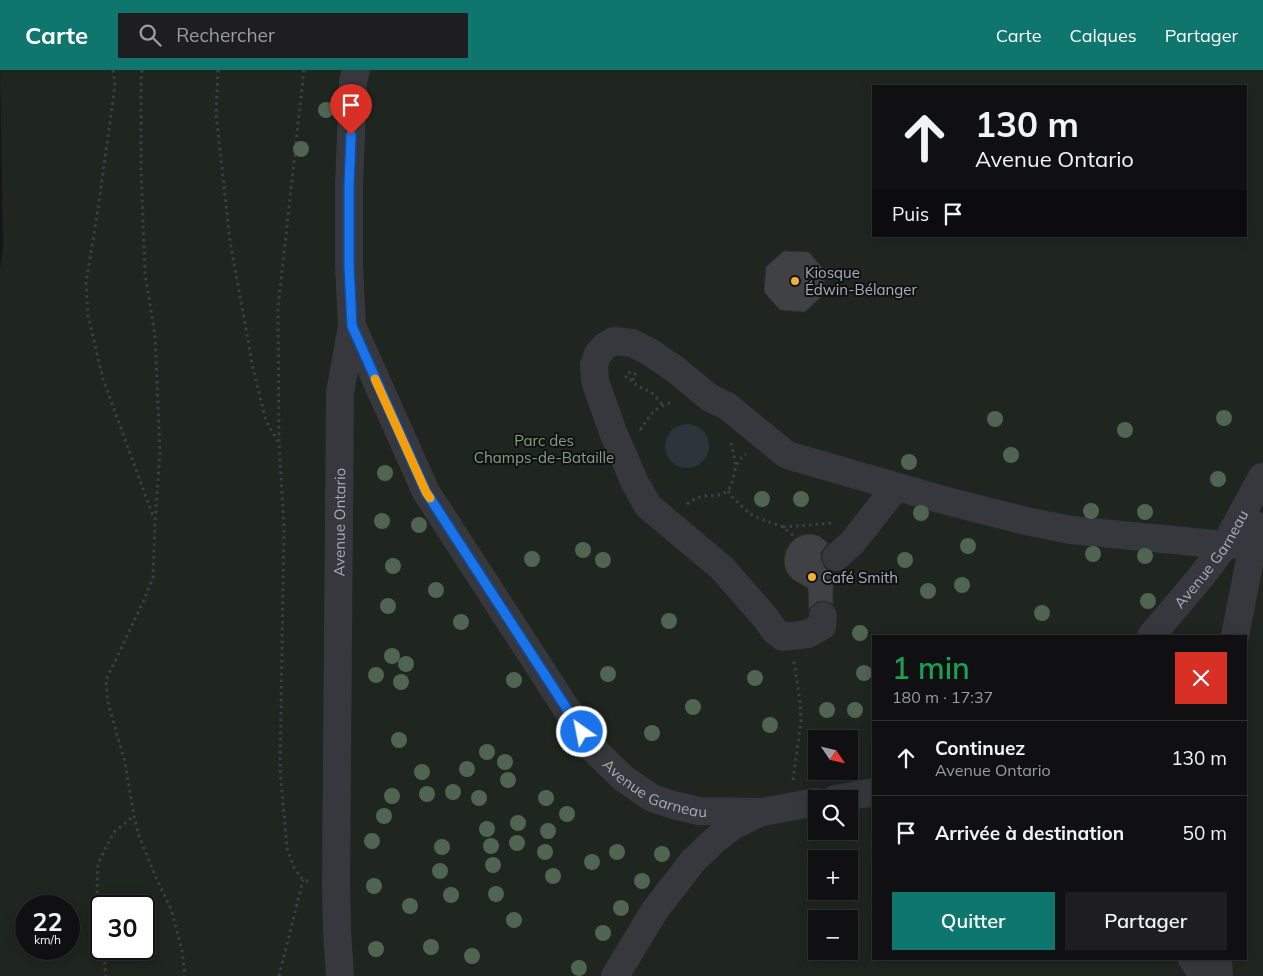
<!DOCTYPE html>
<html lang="fr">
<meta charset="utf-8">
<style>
:root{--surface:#101012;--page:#1e1e20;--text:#f1f3f6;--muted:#9c9d9f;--line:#303032;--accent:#0f766e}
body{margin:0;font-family:Mulish,sans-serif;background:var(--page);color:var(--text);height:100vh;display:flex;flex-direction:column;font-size:19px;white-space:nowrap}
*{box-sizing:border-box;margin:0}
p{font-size:16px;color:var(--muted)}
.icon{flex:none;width:28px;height:28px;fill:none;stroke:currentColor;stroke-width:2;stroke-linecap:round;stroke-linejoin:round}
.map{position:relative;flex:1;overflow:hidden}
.panel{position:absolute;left:872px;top:565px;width:375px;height:325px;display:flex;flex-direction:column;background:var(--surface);border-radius:0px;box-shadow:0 2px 12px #0003,0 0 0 1px var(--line)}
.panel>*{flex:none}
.hud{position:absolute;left:872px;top:15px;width:375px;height:152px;border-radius:0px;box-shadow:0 2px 12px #0003,0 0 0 1px var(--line);background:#101012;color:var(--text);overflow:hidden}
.needle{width:32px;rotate:125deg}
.fabs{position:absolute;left:808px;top:660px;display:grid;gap:10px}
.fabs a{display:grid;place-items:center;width:50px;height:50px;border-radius:0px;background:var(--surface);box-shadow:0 2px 12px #0003,0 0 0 1px var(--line);font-size:25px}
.speed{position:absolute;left:15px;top:825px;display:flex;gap:10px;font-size:25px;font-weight:700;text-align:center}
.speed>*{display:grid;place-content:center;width:65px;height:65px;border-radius:50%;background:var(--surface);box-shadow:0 2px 12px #0003,0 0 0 1px var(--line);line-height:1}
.speed small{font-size:12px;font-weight:400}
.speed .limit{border:2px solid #111;border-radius:8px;background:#fff;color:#111}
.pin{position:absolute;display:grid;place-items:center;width:42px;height:42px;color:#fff;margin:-51px -21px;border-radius:50% 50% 50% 0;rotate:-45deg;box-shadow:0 0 5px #0007}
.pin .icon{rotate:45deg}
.me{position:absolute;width:55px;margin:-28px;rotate:327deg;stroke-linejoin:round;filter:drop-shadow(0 0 4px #0008)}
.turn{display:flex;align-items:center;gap:18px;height:105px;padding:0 20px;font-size:22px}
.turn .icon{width:65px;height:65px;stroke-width:2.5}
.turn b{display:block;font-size:35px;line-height:42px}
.then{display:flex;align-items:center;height:48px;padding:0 20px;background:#0003;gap:10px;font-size:19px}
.round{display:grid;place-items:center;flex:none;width:52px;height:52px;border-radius:0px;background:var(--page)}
.headline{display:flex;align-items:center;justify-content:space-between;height:85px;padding:0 20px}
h1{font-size:30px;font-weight:600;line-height:38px;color:#1e9e55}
.cta{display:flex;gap:10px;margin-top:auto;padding:10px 20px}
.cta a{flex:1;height:58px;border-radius:0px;background:var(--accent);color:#fff;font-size:20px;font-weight:600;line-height:58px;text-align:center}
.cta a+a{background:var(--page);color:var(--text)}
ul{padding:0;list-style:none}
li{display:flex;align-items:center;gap:15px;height:75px;padding:0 20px;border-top:1px solid var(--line)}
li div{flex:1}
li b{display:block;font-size:19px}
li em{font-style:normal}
header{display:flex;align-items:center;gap:30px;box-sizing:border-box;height:70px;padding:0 25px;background:var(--accent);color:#fff}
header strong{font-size:24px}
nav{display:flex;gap:28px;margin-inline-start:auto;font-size:18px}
.search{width:350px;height:45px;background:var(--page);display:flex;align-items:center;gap:12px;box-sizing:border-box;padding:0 18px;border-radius:0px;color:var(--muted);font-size:19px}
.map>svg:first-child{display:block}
.green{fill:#1e261f;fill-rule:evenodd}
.water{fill:#2c353c}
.building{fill:#404145;stroke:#303034}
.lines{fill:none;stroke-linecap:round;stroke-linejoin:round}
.path{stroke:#3d3f44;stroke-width:3;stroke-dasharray:2.5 4;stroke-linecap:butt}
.minor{stroke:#37383d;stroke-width:28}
.tree{fill:#506452}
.route-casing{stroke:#114b97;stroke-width:12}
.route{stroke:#1a73e8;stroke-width:9}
.slow{stroke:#f59e0b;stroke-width:9}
.poi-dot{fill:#f2b134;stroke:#111113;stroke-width:2}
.labels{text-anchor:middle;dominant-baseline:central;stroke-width:4;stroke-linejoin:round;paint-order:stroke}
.poi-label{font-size:15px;fill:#a8adb8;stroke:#111113;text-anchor:start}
.park-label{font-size:15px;fill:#7fa381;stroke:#111113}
.street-label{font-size:15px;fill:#a8adb8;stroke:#111113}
</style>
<header>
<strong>Carte</strong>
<div class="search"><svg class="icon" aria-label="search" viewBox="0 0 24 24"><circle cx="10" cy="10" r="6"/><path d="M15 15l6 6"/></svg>Rechercher</div>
<nav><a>Carte</a><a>Calques</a><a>Partager</a></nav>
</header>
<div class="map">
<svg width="1263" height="906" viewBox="0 0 1263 906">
<rect width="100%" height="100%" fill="#161618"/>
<path class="green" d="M 0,0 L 1263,0 L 1263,906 L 0,906 L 0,199 L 3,177 ZM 874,16 L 1246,16 L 1246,166 L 874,166 ZM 874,566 L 1246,566 L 1246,889 L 874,889 ZM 816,669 L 849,669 L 849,701 L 816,701 ZM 816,729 L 849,729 L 849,761 L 816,761 ZM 816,789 L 849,789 L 849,821 L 816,821 ZM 26,836 L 69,836 L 69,879 L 26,879 ZM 101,836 L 144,836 L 144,879 L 101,879 ZM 816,849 L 849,849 L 849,881 L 816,881 Z"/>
<circle class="water" cx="687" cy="376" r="22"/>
<g class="building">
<polygon points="784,181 809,182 825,201 823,225 805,242 780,240 764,222 766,197"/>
<polygon points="811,464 819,466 828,473 821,482 821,490 825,498 831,502 833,502 833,534 825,531 817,532 811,537 809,540 808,518 794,510 788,504 785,497 784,489 786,481 790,474 796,468 803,465"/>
</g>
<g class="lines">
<g class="path">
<polyline points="113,0 115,15 97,146 86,213 88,246 103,309 154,449"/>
<polyline points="142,0 141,9 141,99 145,203 155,266 160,382 155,452 153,508 144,530 106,610 108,633 125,692 134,746 138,763 154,803 171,839 182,880 185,906"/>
<polyline points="218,0 216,44 230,171 253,298 266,351 278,372"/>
<polyline points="304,0 278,238 279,373 284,457 280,699 287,778 294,798 303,810 311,812"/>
<polyline points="632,310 628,310 626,307 627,303 633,302 635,304 635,308 632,310 637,316 651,322 663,335"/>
<path d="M 640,360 C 651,344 655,336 674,332"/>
<polyline points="731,373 736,395"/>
<polyline points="728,421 732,427 750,444 766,451 783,457 796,468"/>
<path d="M 687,434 C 693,430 697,427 704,426 C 712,425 720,427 727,421 C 737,412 730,395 746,384"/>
<polyline points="783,457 835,453"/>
<polyline points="793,710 801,651 800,632 795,596 793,590"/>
<polyline points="101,862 97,821 98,793 114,762 134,746"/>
<polyline points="103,879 106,906"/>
<polyline points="279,906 303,810"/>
</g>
<g class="minor">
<path id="s1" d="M 352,256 L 426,422 L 592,678 L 623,708 L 652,728 L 673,735 L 699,741 L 763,742 L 816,732"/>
<polyline points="836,487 852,473 896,417"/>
<polyline points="823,546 822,556 808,564 783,567 775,561 764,546 722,498 648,436 635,413 613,362 595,311 594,295 598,284 605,276 614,271 632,273 650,282 676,300 710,328 727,336 787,385 943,430 1026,451 1071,460 1225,475 1253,474"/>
<path id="s2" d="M 1151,566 L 1200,508 L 1225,475 L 1262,407"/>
<polyline points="1235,566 1253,474 1255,455"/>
<polyline points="835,729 874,722"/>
<polyline points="1192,889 1203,906"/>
<polyline points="1218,889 1219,906"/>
<path id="s3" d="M 340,906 L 337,861 L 336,813 L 340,323 L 352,256 L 349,196 L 349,117 L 353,12 L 356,0"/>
<polyline points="615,906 655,840 693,791 716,769 733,756 759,743"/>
</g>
</g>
<g class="tree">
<circle cx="326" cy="40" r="8"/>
<circle cx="301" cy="79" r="8"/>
<circle cx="1224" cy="348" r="8"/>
<circle cx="995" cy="349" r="8"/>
<circle cx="1125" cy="360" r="8"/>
<circle cx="1011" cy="385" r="8"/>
<circle cx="909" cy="392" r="8"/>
<circle cx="385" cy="403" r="8"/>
<circle cx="1218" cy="409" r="8"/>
<circle cx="762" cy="429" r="8"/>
<circle cx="801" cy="429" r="8"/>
<circle cx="1091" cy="441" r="8"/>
<circle cx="1145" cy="442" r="8"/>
<circle cx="921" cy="443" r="8"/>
<circle cx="382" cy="451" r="8"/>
<circle cx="419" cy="455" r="8"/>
<circle cx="968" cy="476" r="8"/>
<circle cx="583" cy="480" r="8"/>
<circle cx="1093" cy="484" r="8"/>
<circle cx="1145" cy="486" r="8"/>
<circle cx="532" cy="489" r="8"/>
<circle cx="603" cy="490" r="8"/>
<circle cx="905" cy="490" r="8"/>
<circle cx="393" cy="496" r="8"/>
<circle cx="962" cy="515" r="8"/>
<circle cx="436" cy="520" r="8"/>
<circle cx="928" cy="521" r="8"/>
<circle cx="1148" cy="531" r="8"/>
<circle cx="388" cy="536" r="8"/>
<circle cx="1042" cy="543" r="8"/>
<circle cx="669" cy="551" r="8"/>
<circle cx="461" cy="552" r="8"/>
<circle cx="860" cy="563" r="8"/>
<circle cx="392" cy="586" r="8"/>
<circle cx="406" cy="594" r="8"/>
<circle cx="864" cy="603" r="8"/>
<circle cx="608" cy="604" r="8"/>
<circle cx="376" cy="605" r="8"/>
<circle cx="755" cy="608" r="8"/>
<circle cx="514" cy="610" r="8"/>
<circle cx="401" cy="612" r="8"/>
<circle cx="693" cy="637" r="8"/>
<circle cx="827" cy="640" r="8"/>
<circle cx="855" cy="640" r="8"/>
<circle cx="770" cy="655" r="8"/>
<circle cx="652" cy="663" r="8"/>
<circle cx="399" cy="670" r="8"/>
<circle cx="487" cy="682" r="8"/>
<circle cx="505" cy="692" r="8"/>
<circle cx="467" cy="699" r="8"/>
<circle cx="422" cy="702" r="8"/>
<circle cx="508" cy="710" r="8"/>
<circle cx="453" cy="722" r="8"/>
<circle cx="427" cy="724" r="8"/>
<circle cx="392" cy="726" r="8"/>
<circle cx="479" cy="728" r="8"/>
<circle cx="546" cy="728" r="8"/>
<circle cx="567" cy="744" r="8"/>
<circle cx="384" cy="746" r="8"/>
<circle cx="518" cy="753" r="8"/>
<circle cx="487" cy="759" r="8"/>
<circle cx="548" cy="761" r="8"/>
<circle cx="372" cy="771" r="8"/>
<circle cx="517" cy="773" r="8"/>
<circle cx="491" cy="776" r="8"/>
<circle cx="442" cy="777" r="8"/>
<circle cx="545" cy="782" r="8"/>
<circle cx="617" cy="782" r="8"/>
<circle cx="662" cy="784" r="8"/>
<circle cx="592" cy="792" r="8"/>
<circle cx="493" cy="795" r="8"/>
<circle cx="440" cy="801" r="8"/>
<circle cx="553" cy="806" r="8"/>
<circle cx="642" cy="811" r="8"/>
<circle cx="374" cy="816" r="8"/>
<circle cx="496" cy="824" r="8"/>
<circle cx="451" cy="825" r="8"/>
<circle cx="410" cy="836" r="8"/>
<circle cx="621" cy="838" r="8"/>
<circle cx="514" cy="850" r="8"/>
<circle cx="603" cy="863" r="8"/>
<circle cx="431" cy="877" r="8"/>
<circle cx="376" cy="879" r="8"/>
<circle cx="472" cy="886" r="8"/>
<circle cx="579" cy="898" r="8"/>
</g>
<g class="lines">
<defs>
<polyline id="route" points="351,65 349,117 349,196 352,256 426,422 582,662"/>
</defs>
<use href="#route" class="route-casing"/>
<use href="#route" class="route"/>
<polyline class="slow" points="375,309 426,422 430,428"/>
</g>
<g class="poi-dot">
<circle cx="795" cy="211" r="5"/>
<circle cx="812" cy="507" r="5"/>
</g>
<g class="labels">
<g class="poi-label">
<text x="805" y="202">Kiosque<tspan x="805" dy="17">Édwin-Bélanger</tspan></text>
<text x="822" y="507">Café Smith</text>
</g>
<g class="park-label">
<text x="544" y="370">Parc des<tspan x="544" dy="17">Champs-de-Bataille</tspan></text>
</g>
<g class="street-label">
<text stroke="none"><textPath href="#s3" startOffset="454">Avenue Ontario</textPath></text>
<text stroke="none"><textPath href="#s2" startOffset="98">Avenue Garneau</textPath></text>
<text stroke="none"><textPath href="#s1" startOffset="564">Avenue Garneau</textPath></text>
</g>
</g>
</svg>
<div class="fabs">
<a><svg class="needle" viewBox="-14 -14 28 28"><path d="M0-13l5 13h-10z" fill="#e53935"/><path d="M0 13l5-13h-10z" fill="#9c9d9f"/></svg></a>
<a><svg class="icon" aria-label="search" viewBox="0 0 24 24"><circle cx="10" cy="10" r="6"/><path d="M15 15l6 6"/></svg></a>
<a>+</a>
<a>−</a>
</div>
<div class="speed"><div>22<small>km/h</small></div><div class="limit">30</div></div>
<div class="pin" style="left:351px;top:65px;background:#d93025"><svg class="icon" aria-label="arrive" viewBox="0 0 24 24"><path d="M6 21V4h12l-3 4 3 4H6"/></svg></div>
<svg class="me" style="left:582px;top:662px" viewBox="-20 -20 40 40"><circle r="17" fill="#1a73e8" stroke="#fff" stroke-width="3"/><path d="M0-11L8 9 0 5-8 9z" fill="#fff"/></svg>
<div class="hud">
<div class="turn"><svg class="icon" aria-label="ahead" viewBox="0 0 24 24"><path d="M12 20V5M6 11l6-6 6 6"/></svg><div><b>130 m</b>Avenue Ontario</div></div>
<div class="then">Puis<svg class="icon" aria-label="arrive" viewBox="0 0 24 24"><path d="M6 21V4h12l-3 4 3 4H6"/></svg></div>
</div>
<section class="panel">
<div class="headline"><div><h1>1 min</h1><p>180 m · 17:37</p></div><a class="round" style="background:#d93025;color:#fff"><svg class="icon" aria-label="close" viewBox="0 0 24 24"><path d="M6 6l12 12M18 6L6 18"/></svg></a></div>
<ul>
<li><svg class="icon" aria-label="ahead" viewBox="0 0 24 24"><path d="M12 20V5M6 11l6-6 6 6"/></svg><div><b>Continuez</b><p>Avenue Ontario</p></div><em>130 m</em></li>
<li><svg class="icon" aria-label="arrive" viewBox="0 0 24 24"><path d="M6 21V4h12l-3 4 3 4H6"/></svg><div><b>Arrivée à destination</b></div><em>50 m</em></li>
</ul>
<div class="cta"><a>Quitter</a><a>Partager</a></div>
</section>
</div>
